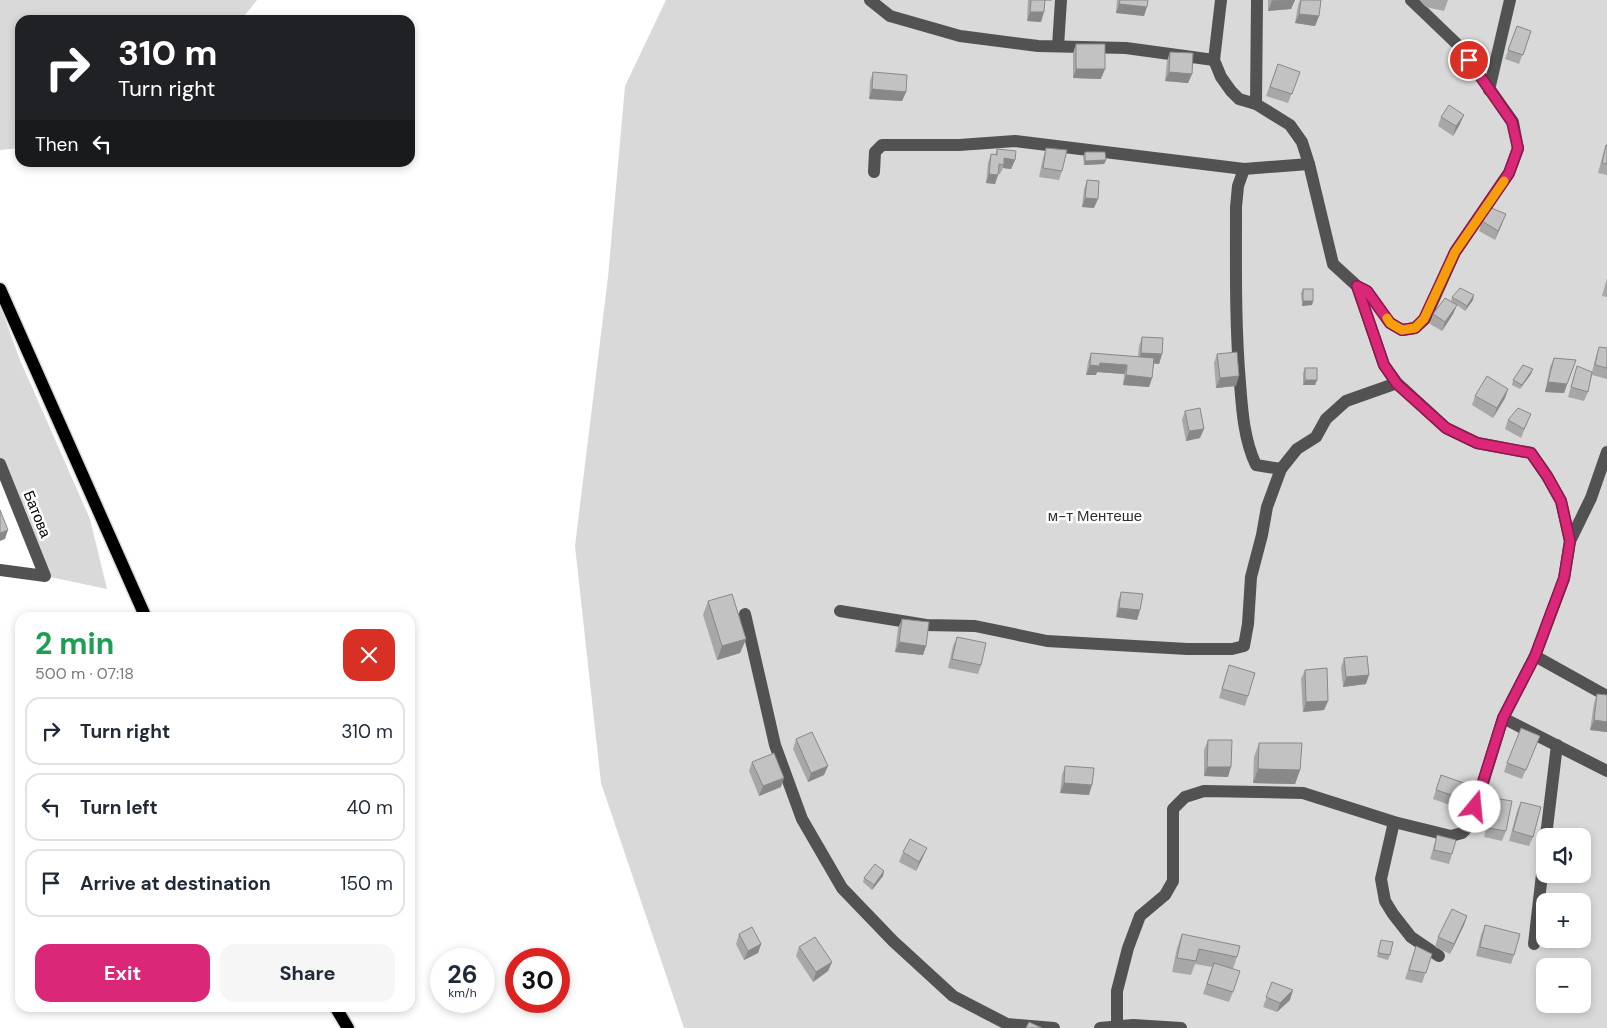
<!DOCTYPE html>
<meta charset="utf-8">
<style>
:root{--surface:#fff;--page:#f6f6f7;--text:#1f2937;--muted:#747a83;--line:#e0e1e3;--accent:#db2777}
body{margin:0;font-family:"DM Sans",sans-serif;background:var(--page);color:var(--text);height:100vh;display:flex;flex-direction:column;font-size:19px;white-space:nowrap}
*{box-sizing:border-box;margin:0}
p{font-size:16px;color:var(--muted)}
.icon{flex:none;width:28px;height:28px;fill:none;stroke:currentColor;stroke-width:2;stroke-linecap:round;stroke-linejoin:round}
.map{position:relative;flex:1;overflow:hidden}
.side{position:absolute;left:15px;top:612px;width:400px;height:400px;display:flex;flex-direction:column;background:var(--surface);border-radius:15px;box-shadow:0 2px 8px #0003}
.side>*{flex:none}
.guide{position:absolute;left:15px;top:15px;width:400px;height:152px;border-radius:15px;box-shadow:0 2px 8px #0003;background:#202124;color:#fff;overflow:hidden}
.fabs{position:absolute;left:1536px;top:828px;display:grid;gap:10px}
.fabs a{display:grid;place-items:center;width:55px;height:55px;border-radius:10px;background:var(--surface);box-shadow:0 2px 8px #0003;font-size:25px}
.speed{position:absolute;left:430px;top:948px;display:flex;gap:10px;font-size:25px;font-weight:700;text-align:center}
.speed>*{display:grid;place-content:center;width:65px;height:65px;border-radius:50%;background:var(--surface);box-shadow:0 2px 8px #0003;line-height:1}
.speed small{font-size:12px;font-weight:400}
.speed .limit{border:8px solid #d22;background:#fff;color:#111}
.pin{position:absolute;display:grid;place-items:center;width:42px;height:42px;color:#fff;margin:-21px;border:2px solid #fff;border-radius:50%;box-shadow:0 1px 5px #0007}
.me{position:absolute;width:55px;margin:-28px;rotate:17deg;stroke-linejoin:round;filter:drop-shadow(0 0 4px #0008)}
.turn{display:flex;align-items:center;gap:18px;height:105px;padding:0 20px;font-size:22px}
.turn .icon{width:65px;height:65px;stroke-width:2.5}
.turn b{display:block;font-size:35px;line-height:42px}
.then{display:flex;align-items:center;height:48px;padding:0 20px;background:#0003;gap:10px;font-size:19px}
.round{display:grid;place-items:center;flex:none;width:52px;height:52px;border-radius:15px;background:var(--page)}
.head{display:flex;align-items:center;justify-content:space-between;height:85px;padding:0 20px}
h1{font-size:30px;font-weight:700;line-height:38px;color:#1e9e55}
.primary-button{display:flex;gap:10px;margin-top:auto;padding:10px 20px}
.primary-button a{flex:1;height:58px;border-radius:15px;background:var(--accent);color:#fff;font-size:20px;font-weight:700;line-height:58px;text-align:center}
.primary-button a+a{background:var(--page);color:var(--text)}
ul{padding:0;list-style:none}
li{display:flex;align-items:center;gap:15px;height:68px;margin:0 10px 8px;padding:0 10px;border:2px solid var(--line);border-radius:15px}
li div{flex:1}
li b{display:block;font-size:19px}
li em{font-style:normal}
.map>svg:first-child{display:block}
.green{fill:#d9d9d9;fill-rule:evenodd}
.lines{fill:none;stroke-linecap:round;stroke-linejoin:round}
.major-casing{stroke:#dbdbdb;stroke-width:15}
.minor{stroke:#525252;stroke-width:12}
.major{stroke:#000;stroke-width:12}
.wall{fill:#a7a7a7}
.shaded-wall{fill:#888}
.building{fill:#c2c2c2;stroke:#888}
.route-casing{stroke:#8e194d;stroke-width:12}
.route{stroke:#db2777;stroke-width:9}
.slow{stroke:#f59e0b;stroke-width:9}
.labels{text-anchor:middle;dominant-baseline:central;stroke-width:5;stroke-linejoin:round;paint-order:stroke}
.street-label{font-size:15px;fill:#000;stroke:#fff}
.park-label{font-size:15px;fill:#303030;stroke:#fff}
</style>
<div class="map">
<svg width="1607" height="1028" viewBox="0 0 1607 1028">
<rect width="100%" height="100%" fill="#fff"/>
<g class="green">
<polygon points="0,0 257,0 241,20 20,20 20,148 0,150"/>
<path d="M 666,0 L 1607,0 L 1607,1028 L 684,1028 L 601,783 L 575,546 L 608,277 L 625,86 ZM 1545,836 L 1582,836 L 1582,874 L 1545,874 ZM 1545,901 L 1582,901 L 1582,939 L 1545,939 ZM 1545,966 L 1582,966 L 1582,1004 L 1545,1004 Z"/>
<polygon points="0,305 20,360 90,519 107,589 45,576 0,464"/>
</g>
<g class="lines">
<defs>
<g id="major">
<polyline points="0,289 146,618"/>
<polyline points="336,1008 348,1028"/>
</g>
</defs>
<use href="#major" class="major-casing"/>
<g class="minor">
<polyline points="870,0 890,16 960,36 1038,46 1126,48 1214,60"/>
<polyline points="1058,46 1061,0"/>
<polyline points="1489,90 1510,0"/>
<polyline points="1256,104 1257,0"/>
<polyline points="874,172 875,152 882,145 959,145 1015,141 1244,169"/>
<polyline points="1357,286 1367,291 1390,323 1402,330 1415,328 1425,319 1455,252 1509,173 1518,149 1513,122 1459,46 1411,0"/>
<polyline points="0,464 45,576 0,570"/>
<path d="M 1281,469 L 1256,465 C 1244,440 1242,410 1240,383 C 1235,324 1236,265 1236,207 L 1238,186 L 1244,169 L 1309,164"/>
<polyline points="1570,541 1591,498 1607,452"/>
<polyline points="840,611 926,625 975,626 1047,641 1187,649 1232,649 1244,646 1248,624 1251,577 1262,535 1267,507 1281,469 1297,449 1316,437 1326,419 1346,401 1397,383"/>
<polyline points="745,614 775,745 802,819 842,888 893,941 953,996 1007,1024 1054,1028"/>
<polyline points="1535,656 1607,696"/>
<polyline points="1503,718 1607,771"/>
<polyline points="1394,822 1381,879 1385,901 1393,914 1411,937 1439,956"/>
<polyline points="1546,836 1557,745"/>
<polyline points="1534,944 1545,848"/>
<polyline points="1117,1027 1117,991 1128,948 1140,916 1165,895 1173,881 1173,809 1185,797 1204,791 1303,793 1394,822 1451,836 1462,833 1470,825 1503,718 1535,656 1564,579 1570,541 1561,501 1547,476 1531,453 1477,443 1446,428 1397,383 1384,365 1357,286 1333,264 1309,164 1302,142 1290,125 1256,104 1239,99 1231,91 1221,77 1214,60 1221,0"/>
<polyline points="1100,1028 1133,1025 1181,1028"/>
</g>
<use href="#major" class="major"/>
</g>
<g class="wall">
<polygon points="1028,0 1052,0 1052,1 1045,1 1041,22 1027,21"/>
<polygon points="1117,0 1148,0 1144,16 1116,13"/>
<polygon points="1268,0 1295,0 1291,9 1268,11"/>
<polygon points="1300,0 1319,16 1315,26 1295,23 1298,6"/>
<polygon points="1421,0 1448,0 1444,11 1426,7 1421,2"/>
<polygon points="1517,26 1531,31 1519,64 1505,59"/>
<polygon points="1076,44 1101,79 1073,78 1073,53"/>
<polygon points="1170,52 1192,74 1188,83 1165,81 1167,61"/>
<polygon points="1278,64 1300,72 1288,103 1266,96"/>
<polygon points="873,72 906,92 902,101 869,99 870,81"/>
<polygon points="1441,117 1460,124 1453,136 1438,126"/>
<polygon points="1606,145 1607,145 1607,175 1598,173 1603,154"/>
<polygon points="1046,148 1062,171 1059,180 1039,177 1043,158"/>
<polygon points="997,149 1015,160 1011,169 1003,168 1000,174 998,174 995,184 986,183 988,163 991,154 995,155"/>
<polygon points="1085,152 1106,160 1104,164 1084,165 1083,157"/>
<polygon points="1087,180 1094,208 1082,207 1084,189"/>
<polygon points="1482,221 1502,224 1495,240 1479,231"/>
<polygon points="1607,278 1607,297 1602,296"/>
<polygon points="1303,289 1313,301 1312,305 1302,306 1301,293"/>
<polygon points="1452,297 1473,300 1465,311 1457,305 1453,314 1442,331 1430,324 1433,314 1451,301"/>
<polygon points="1142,337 1162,354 1159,364 1154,363 1152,378 1149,387 1123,385 1124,374 1097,372 1096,375 1086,375 1088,362 1091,353 1138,357 1139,346"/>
<polygon points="1599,347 1607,348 1607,379 1592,375 1588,392 1584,401 1568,397 1577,366 1592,372 1596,356"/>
<polygon points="1217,354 1236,386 1216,388 1214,363"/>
<polygon points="1554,358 1576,360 1564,393 1545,392 1550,367"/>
<polygon points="1305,368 1317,380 1315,385 1303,385 1303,373"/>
<polygon points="1531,374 1520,389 1512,385 1513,380"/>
<polygon points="1508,389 1505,398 1493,418 1472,405 1475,396"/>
<polygon points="1185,411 1200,438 1186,441 1182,420"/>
<polygon points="1531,414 1521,438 1505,429 1508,420"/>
<polygon points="1121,592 1140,610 1137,620 1116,617 1118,601"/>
<polygon points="708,601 746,639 740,653 717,660 703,615"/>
<polygon points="902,619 926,646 923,655 895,652 898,628"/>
<polygon points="957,637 981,665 978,674 948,668 953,646"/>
<polygon points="1344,658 1366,684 1343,687 1341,668"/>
<polygon points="1229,665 1248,696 1245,706 1219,698"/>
<polygon points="1305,670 1328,701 1324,710 1303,712 1301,679"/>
<polygon points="1597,694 1607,695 1607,732 1590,730 1594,703"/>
<polygon points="796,739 824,775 808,782 793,749"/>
<polygon points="1208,740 1228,777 1204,776 1204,750"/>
<polygon points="1259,743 1300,770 1295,784 1253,783 1254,757"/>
<polygon points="1536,745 1522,779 1504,772 1507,763"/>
<polygon points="752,762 781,787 759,796 749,771"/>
<polygon points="1065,766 1089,795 1060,793 1062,775"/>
<polygon points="1441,775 1475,787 1467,811 1433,799"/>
<polygon points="1494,798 1506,831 1502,841 1484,837 1491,807"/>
<polygon points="1521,802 1533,837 1529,846 1509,841 1517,811"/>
<polygon points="1437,835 1452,854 1449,864 1430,859"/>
<polygon points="903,852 923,857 916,871 899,862"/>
<polygon points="884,871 883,876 872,890 863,882 864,878"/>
<polygon points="1467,916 1464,925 1450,954 1435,947 1438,937"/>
<polygon points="1485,925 1514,955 1511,964 1476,956 1481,935"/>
<polygon points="739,934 761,944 758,953 744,960 736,944"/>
<polygon points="1182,934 1237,957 1233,969 1233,992 1229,1002 1203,994 1212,967 1195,964 1191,975 1172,972 1177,948"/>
<polygon points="1381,940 1390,955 1388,960 1377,957"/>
<polygon points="1416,946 1432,954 1422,983 1405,979"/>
<polygon points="799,947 832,962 828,971 813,982 796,956"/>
<polygon points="1272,982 1290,1000 1277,1012 1263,1007"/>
</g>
<g class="shaded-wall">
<polygon points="1295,0 1291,9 1268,11 1272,1"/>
<polygon points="1119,4 1147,7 1144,16 1116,13"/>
<polygon points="1030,12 1044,12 1041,22 1027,21"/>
<polygon points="1299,14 1319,16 1315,26 1295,23"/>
<polygon points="1076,69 1105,69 1101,79 1073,78"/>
<polygon points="1169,72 1192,74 1188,83 1165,81"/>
<polygon points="872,89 906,92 902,101 869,99"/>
<polygon points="1464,115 1460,124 1453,136 1456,126"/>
<polygon points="1004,158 1015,160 1011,169 1003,168"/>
<polygon points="1106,160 1104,164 1084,165 1085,161"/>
<polygon points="989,174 998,175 995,184 986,183"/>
<polygon points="1085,198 1098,199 1094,208 1082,207"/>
<polygon points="1506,214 1502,224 1495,240 1498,231"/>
<polygon points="1474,295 1473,300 1465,311 1467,306"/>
<polygon points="1303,301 1313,301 1312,305 1302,306"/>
<polygon points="1457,305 1453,314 1442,331 1445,322"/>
<polygon points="1141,353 1162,354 1159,364 1138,362"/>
<polygon points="1100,363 1127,365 1124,374 1097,372 1096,375 1086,375 1090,365"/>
<polygon points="1533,369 1531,374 1520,389 1522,385"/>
<polygon points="1126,375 1152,378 1149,387 1123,385"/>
<polygon points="1239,376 1236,386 1216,388 1220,378"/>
<polygon points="1305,380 1317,380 1315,385 1303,385"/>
<polygon points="1548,382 1567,384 1564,393 1545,392"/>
<polygon points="1508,389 1505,398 1493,418 1497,408"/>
<polygon points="1204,429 1200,438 1186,441 1189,431"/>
<polygon points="8,530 5,539 0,541 0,533"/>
<polygon points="1119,608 1140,610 1137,620 1116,617"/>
<polygon points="746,639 740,653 717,660 722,646"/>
<polygon points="899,642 926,646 923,655 895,652"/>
<polygon points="1369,675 1366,684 1343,687 1346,677"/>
<polygon points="1328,701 1324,710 1303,712 1306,702"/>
<polygon points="1594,720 1607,722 1607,732 1590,730"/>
<polygon points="828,766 824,775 808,782 811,773"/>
<polygon points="1207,767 1231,767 1228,777 1204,776"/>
<polygon points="1258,769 1300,770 1295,784 1253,783"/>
<polygon points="784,778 781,787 759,796 763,786"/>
<polygon points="1064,783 1092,785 1089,795 1060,793"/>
<polygon points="927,848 923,857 916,871 919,862"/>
<polygon points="884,871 883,876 872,890 874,885"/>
<polygon points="1467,916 1464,925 1450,954 1454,944"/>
<polygon points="761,944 758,953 744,960 748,951"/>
<polygon points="832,962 828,971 813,982 816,972"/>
<polygon points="1293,990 1290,1000 1277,1012 1280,1003"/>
</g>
<g class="building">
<polygon points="1031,0 1045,0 1044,12 1030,12"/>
<polygon points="1120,0 1148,0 1147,7 1119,4"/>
<polygon points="1272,0 1295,0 1272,1"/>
<polygon points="1301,0 1321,0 1319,16 1299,14"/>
<polygon points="1517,26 1531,31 1523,55 1508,50"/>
<rect x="1076" y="44" width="29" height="25"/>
<polygon points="1170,52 1193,53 1192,74 1169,72"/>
<polygon points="1278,64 1300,72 1292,94 1270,87"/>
<polygon points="873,72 907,75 906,92 872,89"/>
<polygon points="1449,105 1464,115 1456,126 1441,117"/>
<polygon points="1606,145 1607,145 1607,164 1602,163"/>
<polygon points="1046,148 1067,150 1062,171 1043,168"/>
<polygon points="997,149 1016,151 1015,160 1004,158 1004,165 999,164 998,175 989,174 991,154 997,155"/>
<polygon points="1085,152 1105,152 1106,160 1085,161"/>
<polygon points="1087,180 1099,181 1098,199 1085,198"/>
<polygon points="1491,208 1506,214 1498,231 1482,221"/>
<polygon points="1460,288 1474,295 1467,306 1452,297"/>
<rect x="1303" y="289" width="10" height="12"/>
<polygon points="1445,298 1457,305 1445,322 1433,314"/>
<polygon points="1142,337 1163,338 1162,354 1141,353"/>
<polygon points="1599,347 1607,348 1607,368 1595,365"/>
<polygon points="1237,352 1239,376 1220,378 1217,354"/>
<polygon points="1091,353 1154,358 1152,378 1126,375 1127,365 1100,363 1099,366 1090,365"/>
<polygon points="1554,358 1576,360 1567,384 1548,382"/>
<polygon points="1523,365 1533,369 1522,385 1513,380"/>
<polygon points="1577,366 1592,372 1588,392 1571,387"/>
<rect x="1305" y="368" width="12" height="12"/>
<polygon points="1487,376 1508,389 1497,408 1475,396"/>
<polygon points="1200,408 1204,429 1189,431 1185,411"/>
<polygon points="1518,408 1531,414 1524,429 1508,420"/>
<polygon points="0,510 8,530 0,533"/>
<polygon points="1121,592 1143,594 1140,610 1119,608"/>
<polygon points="732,594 746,639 722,646 708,601"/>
<polygon points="902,619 929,622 926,646 899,642"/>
<polygon points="957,637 986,643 981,665 952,659"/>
<polygon points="1367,656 1369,675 1346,677 1344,658"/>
<polygon points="1229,665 1255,673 1248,696 1222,689"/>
<polygon points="1327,668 1328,701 1306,702 1305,670"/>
<polygon points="1597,694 1607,695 1607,722 1594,720"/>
<polygon points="1521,728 1540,736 1526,770 1507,763"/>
<polygon points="812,732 828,766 811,773 796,739"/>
<polygon points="1208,740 1232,740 1231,767 1207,767"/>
<polygon points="1259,743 1302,743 1300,770 1258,769"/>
<polygon points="774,753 784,778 763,786 752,762"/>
<polygon points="1065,766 1094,768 1092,785 1064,783"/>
<polygon points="1441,775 1475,787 1470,801 1436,790"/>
<polygon points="1494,798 1512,801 1506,831 1488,828"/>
<polygon points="1521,802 1541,807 1533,837 1513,831"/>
<polygon points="1437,835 1456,840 1452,854 1434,850"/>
<polygon points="910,839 927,848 919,862 903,852"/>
<polygon points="875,864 884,871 874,885 864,878"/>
<polygon points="1452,909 1467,916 1454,944 1438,937"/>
<polygon points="1485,925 1520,934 1514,955 1480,947"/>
<polygon points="752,927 761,944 748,951 739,934"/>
<polygon points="1182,934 1240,946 1237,957 1199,949 1196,961 1177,958"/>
<polygon points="815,937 832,962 816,972 799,947"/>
<polygon points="1381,940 1393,942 1390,955 1378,953"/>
<polygon points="1416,946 1432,954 1426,973 1409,970"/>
<polygon points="1214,963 1240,971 1233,992 1207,984"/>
<polygon points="1272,982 1293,990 1280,1003 1266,997"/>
<polygon points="1029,1022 1042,1028 1026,1028"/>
</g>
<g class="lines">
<defs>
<polyline id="route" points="1469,60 1512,122 1518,148 1509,173 1455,252 1424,319 1415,328 1402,330 1390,323 1367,291 1357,286 1384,365 1397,384 1446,428 1477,443 1531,453 1547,476 1561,501 1570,541 1564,578 1535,656 1503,718 1475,807"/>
</defs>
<use href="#route" class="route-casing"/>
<use href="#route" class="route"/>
<polyline class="slow" points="1387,318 1390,323 1402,330 1415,328 1424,319 1455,252 1504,181"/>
</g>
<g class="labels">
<g class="street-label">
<text transform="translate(37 514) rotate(68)">Батова</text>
</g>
<g class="park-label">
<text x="1095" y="516">м-т Ментeше</text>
</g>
</g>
</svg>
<div class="fabs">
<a><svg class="icon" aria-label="sound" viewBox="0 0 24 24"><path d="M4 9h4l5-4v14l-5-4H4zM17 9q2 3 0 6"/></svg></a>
<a>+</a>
<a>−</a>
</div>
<div class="speed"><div>26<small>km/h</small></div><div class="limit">30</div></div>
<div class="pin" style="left:1469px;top:60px;background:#d93025"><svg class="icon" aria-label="arrive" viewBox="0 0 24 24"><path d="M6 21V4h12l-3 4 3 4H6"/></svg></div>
<svg class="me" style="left:1475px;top:807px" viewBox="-20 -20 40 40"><circle r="19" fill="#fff"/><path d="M0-13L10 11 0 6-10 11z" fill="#db2777"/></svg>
<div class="guide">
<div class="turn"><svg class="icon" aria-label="right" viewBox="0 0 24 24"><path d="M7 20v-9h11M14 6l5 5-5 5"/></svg><div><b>310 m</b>Turn right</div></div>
<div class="then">Then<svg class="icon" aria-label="left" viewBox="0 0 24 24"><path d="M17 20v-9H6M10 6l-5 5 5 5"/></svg></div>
</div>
<section class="side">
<div class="head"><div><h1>2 min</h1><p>500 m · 07:18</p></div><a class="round" style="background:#d93025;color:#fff"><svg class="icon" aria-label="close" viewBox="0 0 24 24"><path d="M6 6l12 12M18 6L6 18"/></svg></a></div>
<ul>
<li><svg class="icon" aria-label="right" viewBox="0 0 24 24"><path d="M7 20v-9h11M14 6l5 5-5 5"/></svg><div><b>Turn right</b></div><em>310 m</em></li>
<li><svg class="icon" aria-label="left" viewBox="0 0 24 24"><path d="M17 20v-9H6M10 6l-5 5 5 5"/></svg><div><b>Turn left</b></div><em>40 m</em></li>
<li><svg class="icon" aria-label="arrive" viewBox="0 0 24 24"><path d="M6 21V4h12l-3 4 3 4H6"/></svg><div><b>Arrive at destination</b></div><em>150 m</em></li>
</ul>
<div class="primary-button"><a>Exit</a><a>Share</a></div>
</section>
</div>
